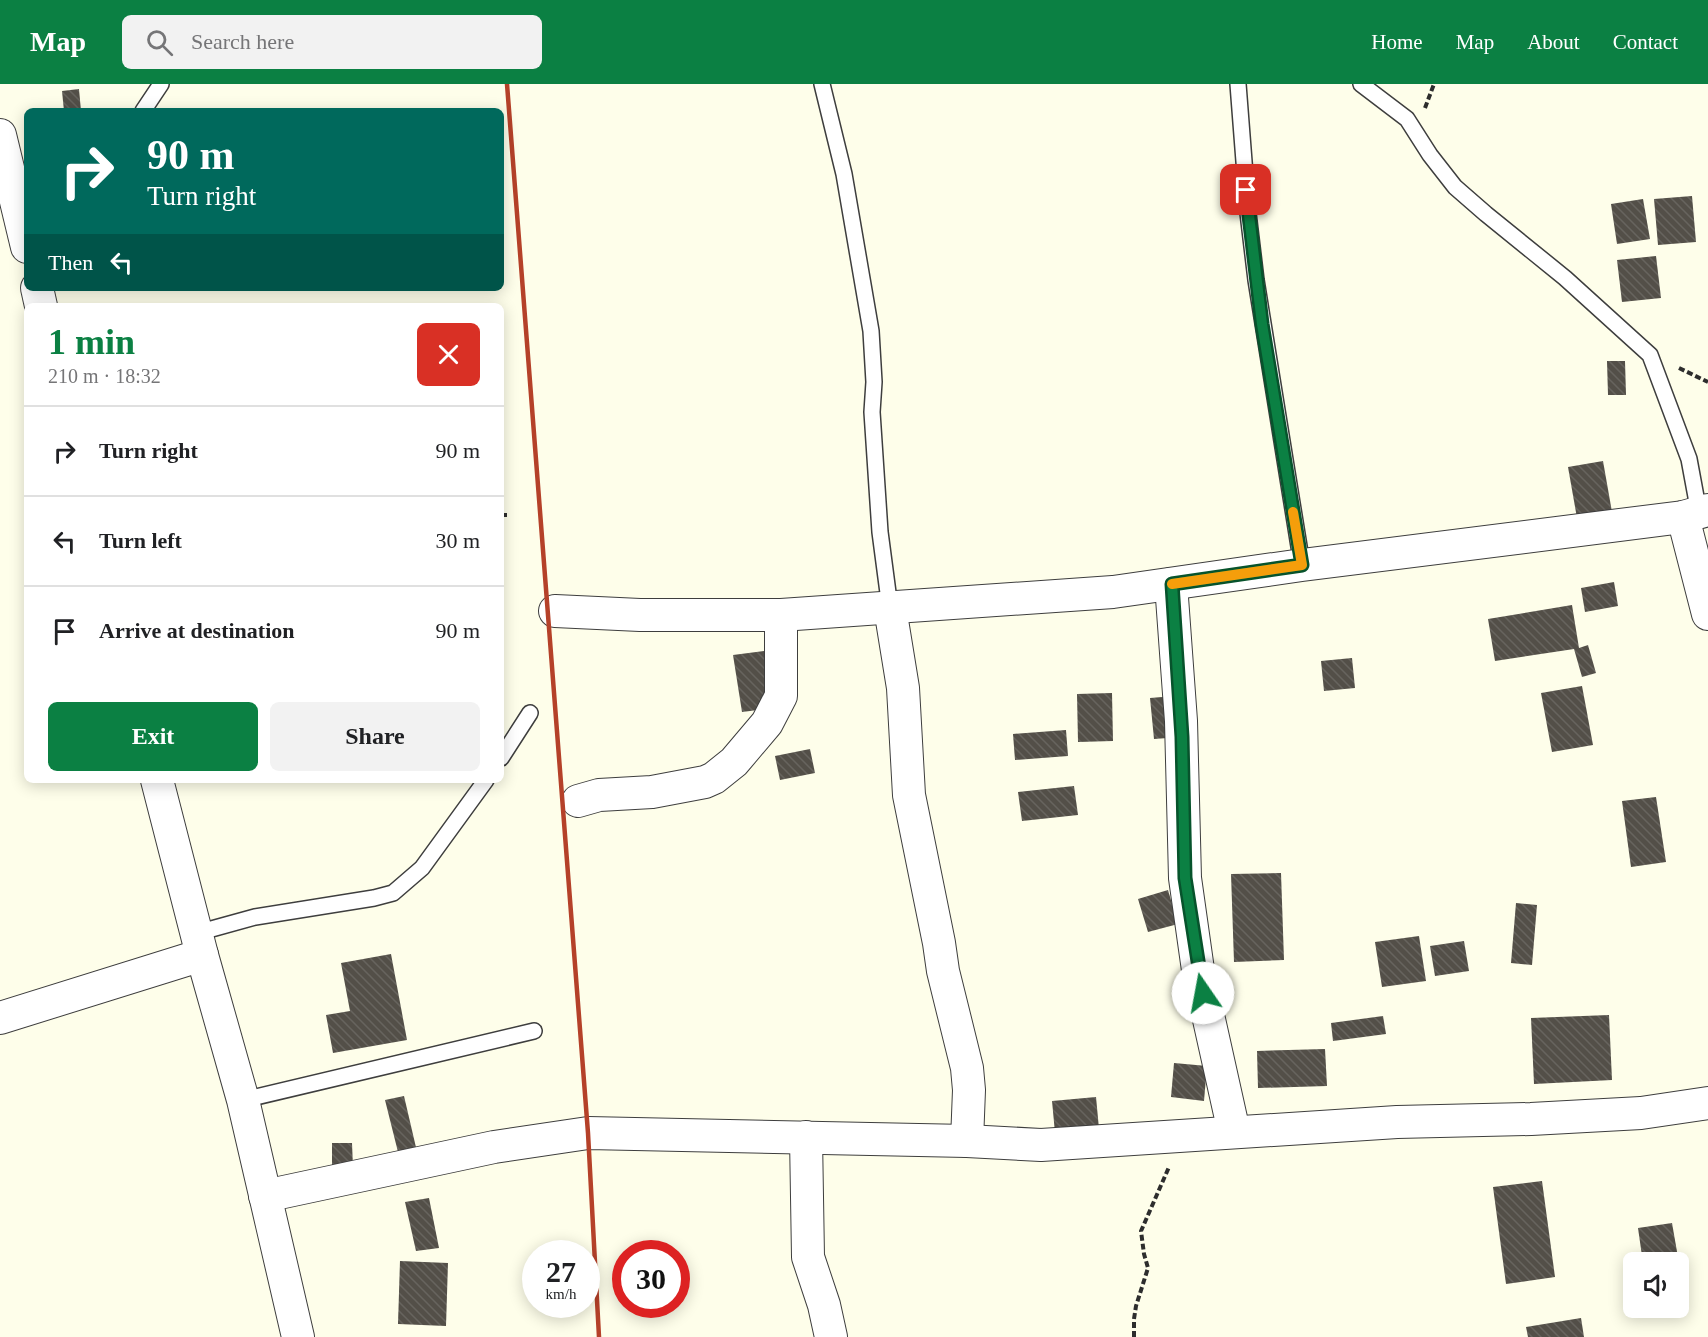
<!DOCTYPE html>
<meta charset="utf-8">
<style>
:root{--surface:#fff;--page:#f2f2f2;--text:#202124;--muted:#757577;--line:#e0e0e0;--accent:#0b8043}
body{margin:0;font-family:Georgia,serif;background:var(--page);color:var(--text);height:100vh;display:flex;flex-direction:column;font-size:22px;white-space:nowrap}
*{box-sizing:border-box;margin:0}
p{font-size:20px;color:var(--muted)}
.icon{flex:none;width:33px;height:33px;fill:none;stroke:currentColor;stroke-width:2;stroke-linecap:round;stroke-linejoin:round}
.map{position:relative;flex:1;overflow:hidden}
.sheet{position:absolute;left:24px;top:219px;width:480px;height:480px;display:flex;flex-direction:column;background:var(--surface);border-radius:9px;box-shadow:0 3px 15px #0003}
.sheet>*{flex:none}
.top-card{position:absolute;left:24px;top:24px;width:480px;height:183px;border-radius:9px;box-shadow:0 3px 15px #0003;background:#00695c;color:#fff;overflow:hidden}
.fabs{position:absolute;left:1623px;top:1168px;display:grid;gap:12px}
.fabs a{display:grid;place-items:center;width:66px;height:66px;border-radius:9px;background:var(--surface);box-shadow:0 3px 15px #0003;font-size:30px}
.speed{position:absolute;left:522px;top:1156px;display:flex;gap:12px;font-size:30px;font-weight:700;text-align:center}
.speed>*{display:grid;place-content:center;width:78px;height:78px;border-radius:50%;background:var(--surface);box-shadow:0 3px 15px #0003;line-height:1}
.speed small{font-size:15px;font-weight:400}
.speed .limit{border:9px solid #d22;background:#fff;color:#111}
.pin{position:absolute;display:grid;place-items:center;width:51px;height:51px;color:#fff;margin:-26px;border-radius:12px;box-shadow:0 3px 9px #0006}
.me{position:absolute;width:66px;margin:-33px;rotate:348deg;stroke-linejoin:round;filter:drop-shadow(0 0 4px #0008)}
.turn{display:flex;align-items:center;gap:21px;height:126px;padding:0 24px;font-size:27px}
.turn .icon{width:78px;height:78px;stroke-width:2.5}
.turn b{display:block;font-size:42px;line-height:51px}
.then{display:flex;align-items:center;height:57px;padding:0 24px;background:#0003;gap:12px;font-size:22px}
.round{display:grid;place-items:center;flex:none;width:63px;height:63px;border-radius:9px;background:var(--page)}
.overview{display:flex;align-items:center;justify-content:space-between;height:102px;padding:0 24px}
h1{font-size:36px;font-weight:600;line-height:45px;color:var(--accent)}
.primary-button{display:flex;gap:12px;margin-top:auto;padding:12px 24px}
.primary-button a{flex:1;height:69px;border-radius:9px;background:var(--accent);color:#fff;font-size:24px;font-weight:600;line-height:69px;text-align:center}
.primary-button a+a{background:var(--page);color:var(--text)}
ul{padding:0;list-style:none}
li{display:flex;align-items:center;gap:18px;height:90px;padding:0 24px;border-top:2px solid var(--line)}
li div{flex:1}
li b{display:block;font-size:22px}
li em{font-style:normal}
header{display:flex;align-items:center;gap:36px;box-sizing:border-box;height:84px;padding:0 30px;background:var(--accent);color:#fff}
header strong{font-size:28px}
nav{display:flex;gap:33px;margin-inline-start:auto;font-size:21px}
.search{width:420px;height:54px;background:var(--page);display:flex;align-items:center;gap:15px;box-sizing:border-box;padding:0 21px;border-radius:9px;color:var(--muted);font-size:22px}
.map>svg:first-child{display:block}
.building{fill:url(#building-back-hatch)}
.lines{fill:none;stroke-linecap:round;stroke-linejoin:round}
.lane-casing{stroke:#3e3e3e;stroke-width:18}
.street-casing{stroke:#3e3e3e;stroke-width:34}
.path{stroke:#2d2d2d;stroke-width:4;stroke-dasharray:6 3;stroke-linecap:butt}
.lane{stroke:#fff;stroke-width:15}
.street{stroke:#fff;stroke-width:32}
.rail{stroke:#b54129;stroke-width:4.5}
.route-casing{stroke:#07532c;stroke-width:15}
.route{stroke:#0b8043;stroke-width:10}
.slow{stroke:#f59e0b;stroke-width:10}
</style>
<header>
<strong>Map</strong>
<div class="search"><svg class="icon" aria-label="search" viewBox="0 0 24 24"><circle cx="10" cy="10" r="6"/><path d="M15 15l6 6"/></svg>Search here</div>
<nav><a>Home</a><a>Map</a><a>About</a><a>Contact</a></nav>
</header>
<div class="map">
<svg width="1708" height="1253" viewBox="0 0 1708 1253">
<defs>
<pattern id="building-back-hatch" width="6" height="6" patternUnits="userSpaceOnUse" patternTransform="scale(1.5)"><rect width="6" height="6" fill="#534f48"/><path d="M-1 5l2 2M0 0l6 6M5-1l2 2" fill="none" stroke="#67645e"/></pattern>
</defs>
<rect width="100%" height="100%" fill="#fefeea"/>
<g class="building">
<polygon points="79,5 81,27 64,27 62,7"/>
<polygon points="1692,112 1696,158 1658,161 1654,115"/>
<polygon points="1643,115 1650,155 1617,160 1611,120"/>
<polygon points="1656,172 1661,214 1622,218 1617,176"/>
<polygon points="1607,277 1625,277 1626,311 1608,311"/>
<polygon points="1603,377 1612,428 1577,434 1568,383"/>
<polygon points="1614,498 1618,522 1585,528 1581,504"/>
<polygon points="1572,521 1579,564 1588,561 1596,589 1582,593 1574,565 1495,577 1488,535"/>
<polygon points="764,567 773,624 742,628 733,571"/>
<polygon points="1352,574 1355,604 1324,607 1321,577"/>
<polygon points="1582,602 1593,661 1552,668 1541,609"/>
<polygon points="1112,609 1113,657 1078,658 1077,610"/>
<polygon points="1174,612 1195,652 1154,655 1150,614"/>
<polygon points="1066,646 1068,672 1015,676 1013,650"/>
<polygon points="810,665 815,689 780,696 775,672"/>
<polygon points="1074,702 1078,731 1022,737 1018,708"/>
<polygon points="1656,713 1666,778 1631,783 1622,717"/>
<polygon points="1281,789 1284,876 1234,878 1231,790"/>
<polygon points="1168,806 1178,840 1148,848 1138,815"/>
<polygon points="1516,819 1537,821 1532,881 1511,879"/>
<polygon points="1419,852 1426,897 1382,903 1375,858"/>
<polygon points="1464,857 1469,887 1435,892 1430,862"/>
<polygon points="391,870 407,956 333,969 326,931 350,927 341,879"/>
<polygon points="1609,931 1612,996 1534,1000 1531,934"/>
<polygon points="1383,932 1386,950 1333,957 1331,939"/>
<polygon points="1325,965 1327,1002 1258,1004 1257,967"/>
<polygon points="1174,979 1207,982 1204,1017 1171,1013"/>
<polygon points="404,1012 418,1072 400,1076 385,1016"/>
<polygon points="1096,1013 1099,1045 1055,1049 1052,1017"/>
<polygon points="332,1059 352,1059 353,1083 332,1083"/>
<polygon points="1542,1097 1555,1193 1506,1200 1493,1103"/>
<polygon points="429,1114 439,1164 416,1167 405,1118"/>
<polygon points="1672,1139 1679,1179 1643,1179 1638,1144"/>
<polygon points="400,1177 448,1179 446,1242 398,1240"/>
<polygon points="1581,1234 1584,1253 1528,1253 1526,1243"/>
</g>
<g class="lines">
<defs>
<g id="lane">
<polyline points="822,0 844,90 871,247 874,298 872,328 880,448 890,524"/>
<polyline points="1238,0 1248,129 1256,196 1302,481"/>
<polyline points="1361,0 1407,35 1430,71 1455,103 1486,130 1565,194 1650,271 1689,375 1699,429"/>
<polyline points="143,27 161,0"/>
<polyline points="501,674 530,629"/>
<polyline points="197,849 255,833 374,814 393,809 422,784 486,696"/>
<polyline points="243,1016 534,947"/>
</g>
<g id="street">
<polyline points="0,51 27,163"/>
<polyline points="37,204 41,222"/>
<polyline points="1683,433 1708,530"/>
<polyline points="1171,500 1181,637 1185,794 1198,886 1234,1048"/>
<polyline points="890,524 903,604 909,711 939,859 943,887 967,984 969,1006 967,1057"/>
<polyline points="555,527 640,531 781,531 1113,508 1302,481 1683,433 1708,426"/>
<polyline points="157,696 202,871 243,1016 298,1253"/>
<polyline points="578,717 599,711 652,708 705,698 714,694 734,678 767,639 781,612 781,531"/>
<polyline points="0,934 202,871"/>
<polyline points="806,1053 808,1173 824,1221 831,1253"/>
<polyline points="265,1112 494,1063 588,1049 967,1057 1041,1061 1397,1038 1531,1035 1641,1029 1708,1019"/>
</g>
</defs>
<use href="#lane" class="lane-casing"/>
<use href="#street" class="street-casing"/>
<g class="path">
<polyline points="1425,24 1434,0"/>
<polyline points="1679,284 1708,298"/>
<polyline points="501,431 507,431"/>
<polyline points="1134,1253 1134,1235 1136,1222 1148,1184 1144,1170 1141,1147 1169,1083"/>
</g>
<use href="#lane" class="lane"/>
<use href="#street" class="street"/>
<polyline class="rail" points="507,0 588,1049 599,1253"/>
</g>
<g class="lines">
<defs>
<polyline id="route" points="1203,909 1185,794 1182,653 1172,500 1302,481 1262,240 1246,106"/>
</defs>
<use href="#route" class="route-casing"/>
<use href="#route" class="route"/>
<polyline class="slow" points="1172,500 1302,481 1293,428"/>
</g>
</svg>
<div class="fabs">
<a><svg class="icon" aria-label="sound" viewBox="0 0 24 24"><path d="M4 9h4l5-4v14l-5-4H4zM17 9q2 3 0 6"/></svg></a>
</div>
<div class="speed"><div>27<small>km/h</small></div><div class="limit">30</div></div>
<div class="pin" style="left:1246px;top:106px;background:#d93025"><svg class="icon" aria-label="arrive" viewBox="0 0 24 24"><path d="M6 21V4h12l-3 4 3 4H6"/></svg></div>
<svg class="me" style="left:1203px;top:909px" viewBox="-20 -20 40 40"><circle r="19" fill="#fff"/><path d="M0-13L10 11 0 6-10 11z" fill="#0b8043"/></svg>
<div class="top-card">
<div class="turn"><svg class="icon" aria-label="right" viewBox="0 0 24 24"><path d="M7 20v-9h11M14 6l5 5-5 5"/></svg><div><b>90 m</b>Turn right</div></div>
<div class="then">Then<svg class="icon" aria-label="left" viewBox="0 0 24 24"><path d="M17 20v-9H6M10 6l-5 5 5 5"/></svg></div>
</div>
<section class="sheet">
<div class="overview"><div><h1>1 min</h1><p>210 m · 18:32</p></div><a class="round" style="background:#d93025;color:#fff"><svg class="icon" aria-label="close" viewBox="0 0 24 24"><path d="M6 6l12 12M18 6L6 18"/></svg></a></div>
<ul>
<li><svg class="icon" aria-label="right" viewBox="0 0 24 24"><path d="M7 20v-9h11M14 6l5 5-5 5"/></svg><div><b>Turn right</b></div><em>90 m</em></li>
<li><svg class="icon" aria-label="left" viewBox="0 0 24 24"><path d="M17 20v-9H6M10 6l-5 5 5 5"/></svg><div><b>Turn left</b></div><em>30 m</em></li>
<li><svg class="icon" aria-label="arrive" viewBox="0 0 24 24"><path d="M6 21V4h12l-3 4 3 4H6"/></svg><div><b>Arrive at destination</b></div><em>90 m</em></li>
</ul>
<div class="primary-button"><a>Exit</a><a>Share</a></div>
</section>
</div>
